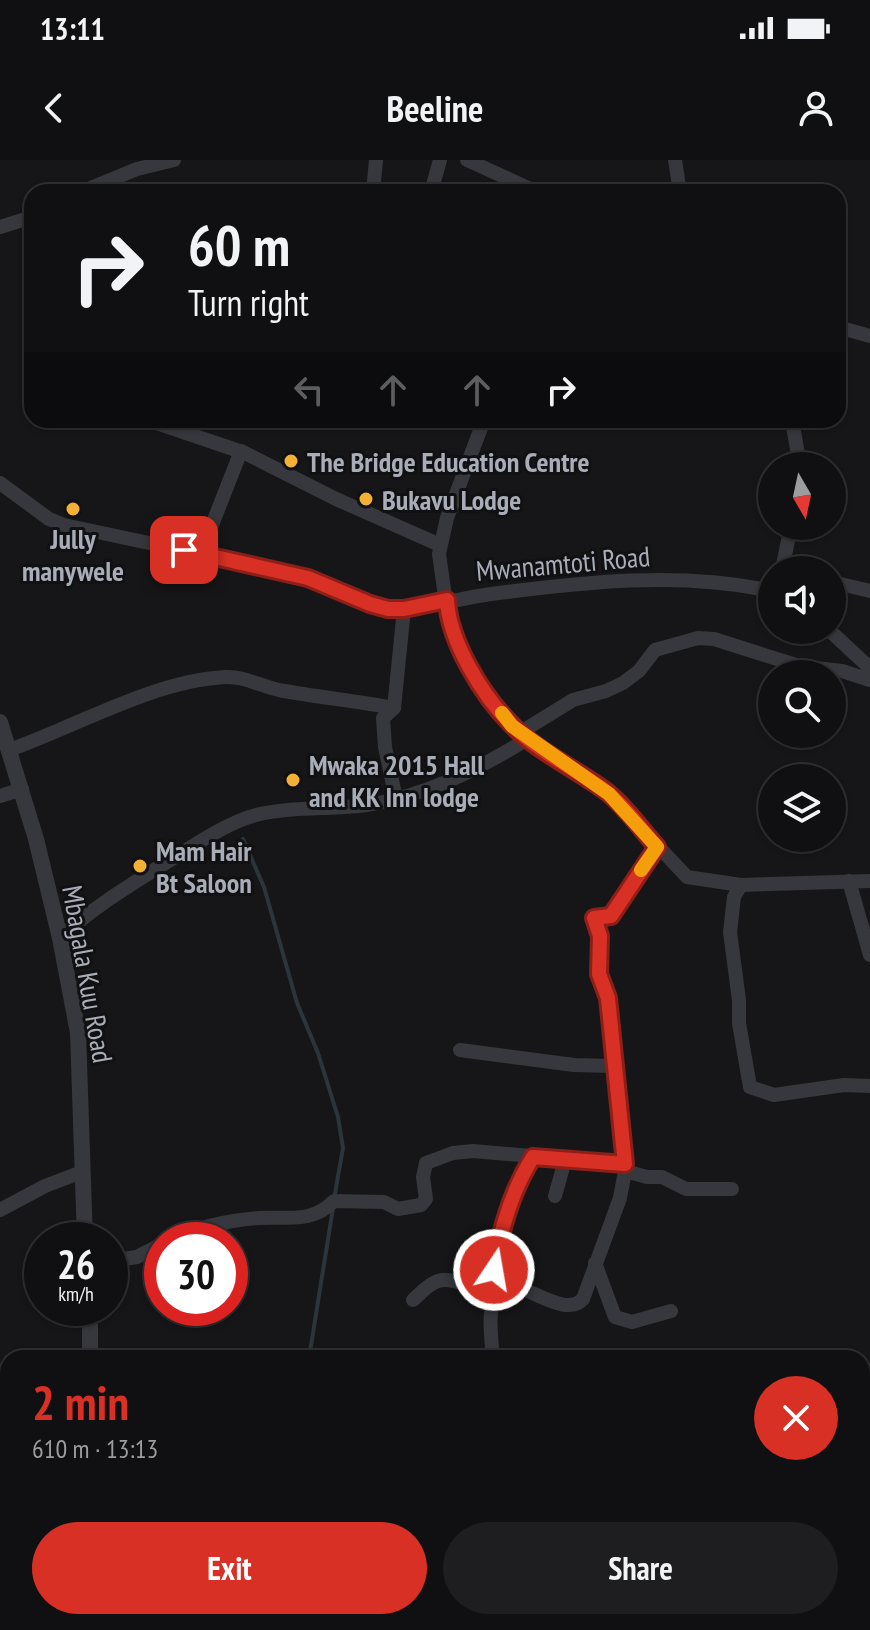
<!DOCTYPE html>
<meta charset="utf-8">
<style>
:root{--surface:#101012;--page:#1e1e20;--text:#f1f3f6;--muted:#9c9d9f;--line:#303032;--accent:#d93025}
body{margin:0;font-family:"PT Sans Narrow",sans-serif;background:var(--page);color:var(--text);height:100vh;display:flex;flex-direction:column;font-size:30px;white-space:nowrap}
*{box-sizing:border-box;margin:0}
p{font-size:26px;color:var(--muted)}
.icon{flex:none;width:44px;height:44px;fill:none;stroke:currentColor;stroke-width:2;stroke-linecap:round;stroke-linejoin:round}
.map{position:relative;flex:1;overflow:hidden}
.drawer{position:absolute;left:0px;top:1190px;width:870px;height:280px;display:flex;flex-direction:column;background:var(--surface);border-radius:24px 24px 0 0;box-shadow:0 2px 6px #0004,0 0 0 2px var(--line)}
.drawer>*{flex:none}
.hud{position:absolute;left:24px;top:24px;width:822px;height:244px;border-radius:24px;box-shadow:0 2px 6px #0004,0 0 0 2px var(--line);background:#101012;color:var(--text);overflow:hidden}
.needle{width:52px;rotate:171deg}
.buttons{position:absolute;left:758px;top:292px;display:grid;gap:16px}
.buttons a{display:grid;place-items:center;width:88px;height:88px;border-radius:50%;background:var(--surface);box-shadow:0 2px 6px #0004,0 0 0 2px var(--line);font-size:40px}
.speed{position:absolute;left:24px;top:1062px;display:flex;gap:16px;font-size:40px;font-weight:700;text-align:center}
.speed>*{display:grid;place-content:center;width:104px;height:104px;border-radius:50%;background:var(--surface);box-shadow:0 2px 6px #0004,0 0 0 2px var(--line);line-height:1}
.speed small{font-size:20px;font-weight:400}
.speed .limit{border:12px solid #d22;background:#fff;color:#111}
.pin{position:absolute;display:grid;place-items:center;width:68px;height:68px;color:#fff;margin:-34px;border-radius:16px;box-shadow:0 4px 12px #0006}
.me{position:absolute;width:88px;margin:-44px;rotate:12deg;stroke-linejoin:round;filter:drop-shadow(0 0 6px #0008)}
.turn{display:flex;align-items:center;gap:28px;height:168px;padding:0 32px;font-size:36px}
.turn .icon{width:104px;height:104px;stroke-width:2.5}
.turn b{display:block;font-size:56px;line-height:68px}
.lanes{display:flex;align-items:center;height:76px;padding:0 32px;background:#0003;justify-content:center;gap:40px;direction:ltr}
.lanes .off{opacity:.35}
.round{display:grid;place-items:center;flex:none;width:84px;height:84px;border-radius:42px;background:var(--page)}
.headline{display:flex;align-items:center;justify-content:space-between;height:136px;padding:0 32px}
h1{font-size:48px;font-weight:800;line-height:60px;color:var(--accent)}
.action{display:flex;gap:16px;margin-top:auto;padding:16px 32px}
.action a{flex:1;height:92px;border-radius:48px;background:var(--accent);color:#fff;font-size:32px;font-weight:800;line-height:92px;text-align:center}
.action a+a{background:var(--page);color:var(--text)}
.status{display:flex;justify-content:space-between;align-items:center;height:56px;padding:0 40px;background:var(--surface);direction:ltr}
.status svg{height:22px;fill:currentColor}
header{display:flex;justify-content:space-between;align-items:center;height:104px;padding:0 32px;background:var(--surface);font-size:36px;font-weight:800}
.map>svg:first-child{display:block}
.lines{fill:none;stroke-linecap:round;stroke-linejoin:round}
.stream{stroke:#2c353c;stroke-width:4}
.minor{stroke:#37383d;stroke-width:14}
.tertiary{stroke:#37383d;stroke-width:16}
.route-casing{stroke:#8d1f18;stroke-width:20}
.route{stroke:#d93025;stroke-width:14}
.slow{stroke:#f59e0b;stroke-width:14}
.poi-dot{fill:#f2b134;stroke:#111113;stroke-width:3}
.labels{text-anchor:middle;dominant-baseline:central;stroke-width:6;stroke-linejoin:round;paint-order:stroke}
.poi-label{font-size:28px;font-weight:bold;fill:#a8adb8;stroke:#111113;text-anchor:start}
.street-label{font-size:28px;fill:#a8adb8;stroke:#111113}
</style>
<div class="status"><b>13:11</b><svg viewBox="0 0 49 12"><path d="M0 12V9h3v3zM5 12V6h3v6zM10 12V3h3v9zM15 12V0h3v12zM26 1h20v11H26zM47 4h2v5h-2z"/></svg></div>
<header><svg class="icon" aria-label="back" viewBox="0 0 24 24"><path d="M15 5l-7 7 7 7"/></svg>Beeline<svg class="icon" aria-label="person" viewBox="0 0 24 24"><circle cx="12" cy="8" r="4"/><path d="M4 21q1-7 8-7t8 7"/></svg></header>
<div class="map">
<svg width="870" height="1470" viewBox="0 0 870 1470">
<rect width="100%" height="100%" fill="#161618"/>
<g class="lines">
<g class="stream">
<polyline points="243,679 264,727 297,843 318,893 338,957 343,988 334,1039"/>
<polyline points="309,1198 333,1048"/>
<polyline points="862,1379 870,1381"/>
<polyline points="862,1453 870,1451"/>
<polyline points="317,1462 325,1470"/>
<polyline points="810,1470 826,1468 839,1462"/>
</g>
<g class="minor">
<polyline points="467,0 537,32"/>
<polyline points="675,0 680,32"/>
<polyline points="81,32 137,9 174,0"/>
<polyline points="373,32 376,0"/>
<polyline points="431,32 440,0"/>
<polyline points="0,67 32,57"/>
<polyline points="838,167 870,176"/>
<polyline points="148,260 245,293 336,339 440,385"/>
<polyline points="484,260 447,358 439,394 448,457 455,479 489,536 512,566 609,634 687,717 741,725 870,721"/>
<polyline points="792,260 800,306"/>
<path d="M 0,323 L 49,359 L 64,365 L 277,410 L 388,449 C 422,449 457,439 491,434 C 583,422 680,411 772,431"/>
<polyline points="201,393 241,291"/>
<polyline points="782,410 791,366"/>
<polyline points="832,422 870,431"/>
<polyline points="829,470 870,508"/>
<polyline points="521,572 573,540 606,531 623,523 639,511 655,490 698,478 714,479 799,506 842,511 870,520"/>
<path d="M 9,590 C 77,566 153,521 225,517 C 244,516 260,526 279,530 C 317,537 356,541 394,548"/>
<polyline points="0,636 22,629"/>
<polyline points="396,639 385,587 383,558 394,548 404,449"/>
<polyline points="849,721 870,795"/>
<polyline points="741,725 734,737 730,772 739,840 739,863 750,927 774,935 844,925 870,926"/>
<path d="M 60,778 C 94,746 135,722 175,697 C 200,682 227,663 256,655 C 292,646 330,650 366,645 C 424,637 479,609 529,578"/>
<polyline points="460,890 574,905 614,906"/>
<polyline points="625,1011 647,1017 662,1017 686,1029 732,1029"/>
<polyline points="555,1036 565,1000"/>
<polyline points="0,1050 45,1026 82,1012"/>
<path d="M 169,1080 C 196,1068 229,1060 259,1058 C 289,1056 311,1064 334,1041 L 384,1042 L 398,1049 L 421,1045 L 426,1039 L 423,1017 L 426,1003 L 453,993 L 473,991 L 625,1004"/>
<polyline points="110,1101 137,1097 162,1084"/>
<polyline points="595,1103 615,1157 632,1162 671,1151"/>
<path d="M 413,1140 C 420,1134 428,1124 438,1121 C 453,1116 472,1130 487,1130 C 498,1130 507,1125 519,1128 C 536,1132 568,1156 583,1139 L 620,1038 L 625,1011 L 608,838 L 599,814 L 600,776 L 594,758 L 611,756 L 657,687"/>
<path d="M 493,1198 C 490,1170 488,1146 498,1119 C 486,1096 519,1019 533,997"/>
<polyline points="0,1237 8,1243"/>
<polyline points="0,1305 8,1304"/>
<polyline points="89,1470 88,1465 95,1462"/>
</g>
<g class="tertiary">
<polyline points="0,562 36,679 60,778 78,873 85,1080"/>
<polyline points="90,1198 90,1148"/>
<polyline points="0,1332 8,1322"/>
<polyline points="335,1462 344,1470"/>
</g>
</g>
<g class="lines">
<defs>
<path id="route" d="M 184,390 L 308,418 L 370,444 L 388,449 L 404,449 L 447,440 C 449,481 482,535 511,564 C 538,592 576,609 607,632 C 626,647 641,669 657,687 L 611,756 L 594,758 L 600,776 L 599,814 L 608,838 L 625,1004 L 533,997 C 512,1030 500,1072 494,1110"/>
</defs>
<use href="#route" class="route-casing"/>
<use href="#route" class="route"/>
<polyline class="slow" points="502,553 512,566 609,634 657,687 641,710"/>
</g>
<g class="poi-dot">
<circle cx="291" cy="301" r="8"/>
<circle cx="366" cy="339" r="8"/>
<circle cx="73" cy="349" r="8"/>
<circle cx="293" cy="620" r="8"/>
<circle cx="140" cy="706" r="8"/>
</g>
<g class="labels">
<g class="poi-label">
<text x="307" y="301">The Bridge Education Centre</text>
<text x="382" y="339">Bukavu Lodge</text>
<text x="73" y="378" text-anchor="middle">Jully<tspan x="73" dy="32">manywele</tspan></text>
<text x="309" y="604">Mwaka 2015 Hall<tspan x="309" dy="32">and KK Inn lodge</tspan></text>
<text x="156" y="690">Mam Hair<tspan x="156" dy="32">Bt Saloon</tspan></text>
</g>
<g class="street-label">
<text transform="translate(563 403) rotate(-5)">Mwanamtoti Road</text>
<text transform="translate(88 814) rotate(80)">Mbagala Kuu Road</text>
</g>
</g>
</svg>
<div class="buttons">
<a><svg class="needle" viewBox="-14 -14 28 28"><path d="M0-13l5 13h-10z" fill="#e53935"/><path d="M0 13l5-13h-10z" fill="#9c9d9f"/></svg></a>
<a><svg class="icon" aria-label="sound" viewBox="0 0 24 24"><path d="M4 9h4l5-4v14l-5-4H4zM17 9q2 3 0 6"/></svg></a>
<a><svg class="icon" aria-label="search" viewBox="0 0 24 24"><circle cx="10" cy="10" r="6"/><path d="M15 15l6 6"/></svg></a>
<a><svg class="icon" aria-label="layers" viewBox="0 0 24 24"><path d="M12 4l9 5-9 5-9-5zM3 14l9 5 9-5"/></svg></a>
</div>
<div class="speed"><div>26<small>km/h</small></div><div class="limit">30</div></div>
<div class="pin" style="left:184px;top:390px;background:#d93025"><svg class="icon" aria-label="arrive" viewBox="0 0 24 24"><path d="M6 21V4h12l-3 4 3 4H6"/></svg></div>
<svg class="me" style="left:494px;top:1110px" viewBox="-20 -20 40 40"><circle r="17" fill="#d93025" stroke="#fff" stroke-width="3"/><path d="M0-11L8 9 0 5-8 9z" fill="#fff"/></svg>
<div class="hud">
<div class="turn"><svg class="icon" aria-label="right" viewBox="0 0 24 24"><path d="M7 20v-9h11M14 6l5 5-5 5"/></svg><div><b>60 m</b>Turn right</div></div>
<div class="lanes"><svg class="icon off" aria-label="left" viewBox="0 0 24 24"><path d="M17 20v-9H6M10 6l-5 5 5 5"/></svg><svg class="icon off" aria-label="ahead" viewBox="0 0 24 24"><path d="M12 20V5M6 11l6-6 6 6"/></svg><svg class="icon off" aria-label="ahead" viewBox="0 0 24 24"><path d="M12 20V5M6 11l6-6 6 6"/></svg><svg class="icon" aria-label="right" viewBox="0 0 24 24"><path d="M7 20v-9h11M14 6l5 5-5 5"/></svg></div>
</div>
<section class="drawer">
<div class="headline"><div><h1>2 min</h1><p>610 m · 13:13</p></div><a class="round" style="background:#d93025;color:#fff"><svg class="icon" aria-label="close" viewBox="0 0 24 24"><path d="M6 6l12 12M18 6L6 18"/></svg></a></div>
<div class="action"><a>Exit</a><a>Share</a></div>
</section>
</div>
